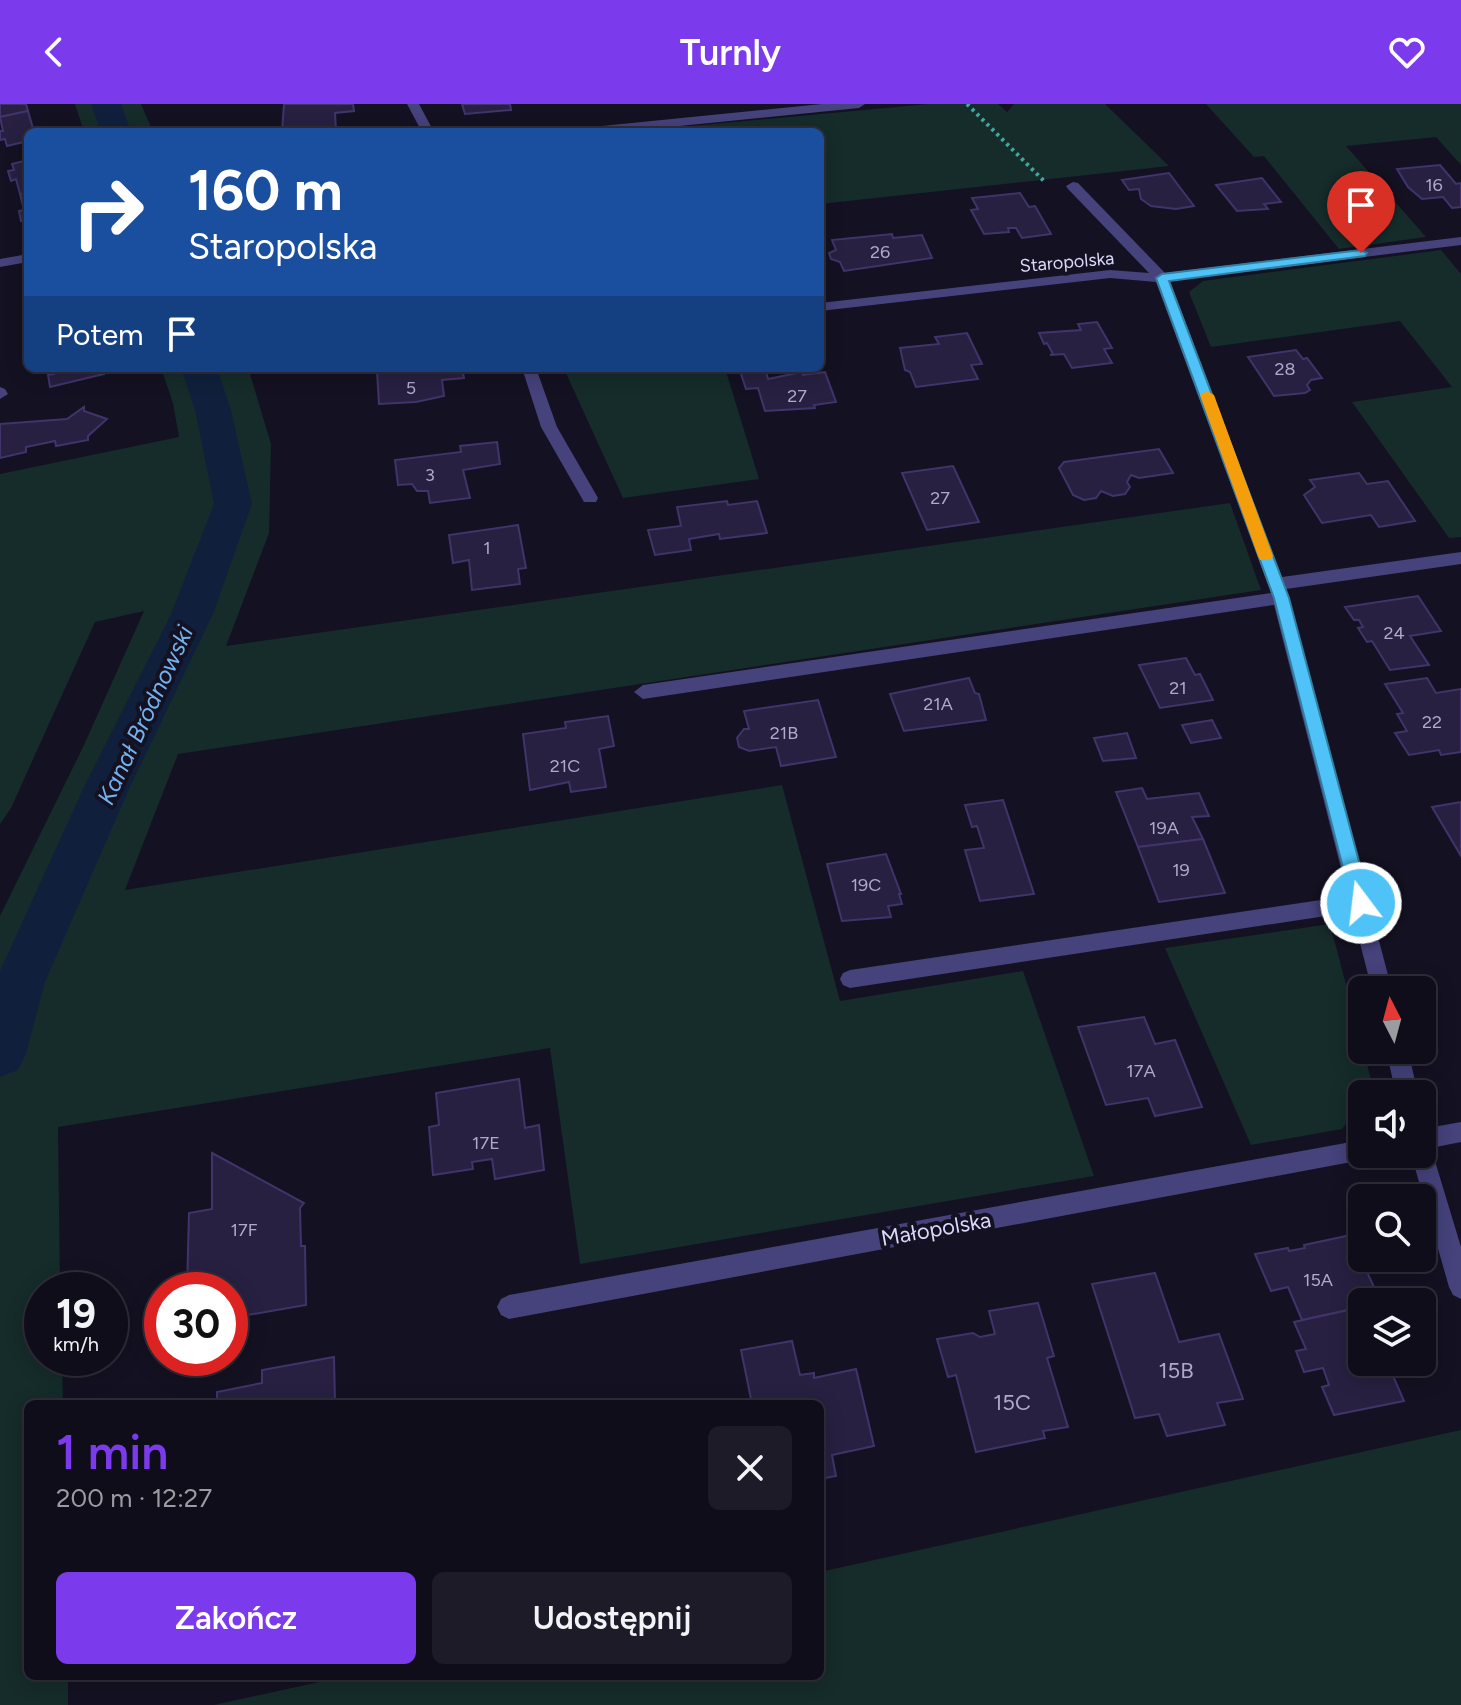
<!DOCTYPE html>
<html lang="pl">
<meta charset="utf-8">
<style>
:root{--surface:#0f0d1a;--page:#1d1b27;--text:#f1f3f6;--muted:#9b9ca2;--line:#2f2d39;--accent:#7c3aed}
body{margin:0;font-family:Figtree,sans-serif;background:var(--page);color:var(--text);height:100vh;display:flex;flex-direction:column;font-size:30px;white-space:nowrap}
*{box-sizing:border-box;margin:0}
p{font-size:26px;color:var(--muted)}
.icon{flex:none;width:44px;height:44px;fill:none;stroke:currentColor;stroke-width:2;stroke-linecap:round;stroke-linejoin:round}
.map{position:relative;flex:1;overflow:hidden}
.details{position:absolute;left:24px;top:1296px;width:800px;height:280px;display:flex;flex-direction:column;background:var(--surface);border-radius:12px;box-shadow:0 4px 20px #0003,0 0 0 2px var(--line)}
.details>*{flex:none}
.banner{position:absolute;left:24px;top:24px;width:800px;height:244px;border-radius:12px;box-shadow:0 4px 20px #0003,0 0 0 2px var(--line);background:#1a4fa0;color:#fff;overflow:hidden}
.needle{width:52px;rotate:354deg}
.buttons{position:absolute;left:1348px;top:872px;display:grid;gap:16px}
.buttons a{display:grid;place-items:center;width:88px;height:88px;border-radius:12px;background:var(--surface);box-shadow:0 4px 20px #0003,0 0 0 2px var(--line);font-size:40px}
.speed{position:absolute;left:24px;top:1168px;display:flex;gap:16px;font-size:40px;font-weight:700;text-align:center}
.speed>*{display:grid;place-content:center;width:104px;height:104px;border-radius:50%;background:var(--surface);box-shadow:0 4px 20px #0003,0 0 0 2px var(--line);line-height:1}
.speed small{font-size:20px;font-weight:400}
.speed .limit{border:12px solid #d22;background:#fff;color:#111}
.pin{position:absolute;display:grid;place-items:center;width:68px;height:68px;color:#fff;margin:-82px -34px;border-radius:50% 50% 50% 0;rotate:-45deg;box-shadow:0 0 8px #0007}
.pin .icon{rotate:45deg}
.me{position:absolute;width:88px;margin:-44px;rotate:345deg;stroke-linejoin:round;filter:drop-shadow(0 0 6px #0008)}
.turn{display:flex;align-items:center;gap:28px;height:168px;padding:0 32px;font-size:36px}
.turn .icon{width:104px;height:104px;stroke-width:2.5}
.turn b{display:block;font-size:56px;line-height:68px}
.then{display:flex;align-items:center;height:76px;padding:0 32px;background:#0003;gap:16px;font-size:30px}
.round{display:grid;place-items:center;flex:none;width:84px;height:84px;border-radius:12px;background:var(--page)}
.summary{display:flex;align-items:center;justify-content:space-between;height:136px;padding:0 32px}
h1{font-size:48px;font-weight:600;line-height:60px;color:var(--accent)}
.cta{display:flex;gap:16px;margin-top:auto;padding:16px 32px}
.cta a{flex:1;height:92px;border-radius:12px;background:var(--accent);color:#fff;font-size:32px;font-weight:600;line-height:92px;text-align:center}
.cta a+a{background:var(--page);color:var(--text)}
header{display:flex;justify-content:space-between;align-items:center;height:104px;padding:0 32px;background:var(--accent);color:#fff;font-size:36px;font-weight:600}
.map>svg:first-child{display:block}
.green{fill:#152c2b}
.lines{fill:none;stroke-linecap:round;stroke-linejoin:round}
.canal{fill:#10203c;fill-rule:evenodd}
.building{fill:#272041;stroke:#40346a;stroke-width:2}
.path{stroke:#3ea8a3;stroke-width:4;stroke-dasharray:3 4;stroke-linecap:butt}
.minor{fill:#45427c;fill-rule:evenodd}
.route{fill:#4fc3f7;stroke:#337fa1;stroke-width:2}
.slow{fill:#f59e0b}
.labels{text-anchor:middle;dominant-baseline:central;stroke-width:8;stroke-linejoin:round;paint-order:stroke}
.number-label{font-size:18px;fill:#afaacc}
.far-street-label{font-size:18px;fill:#dcd8fa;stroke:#141122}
.street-label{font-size:22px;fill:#dcd8fa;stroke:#141122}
.near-number-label{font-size:22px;fill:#afaacc}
.water-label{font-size:24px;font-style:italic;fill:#73b2ed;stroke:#141122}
</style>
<header><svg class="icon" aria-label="back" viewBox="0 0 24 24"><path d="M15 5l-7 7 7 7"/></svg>Turnly<svg class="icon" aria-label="heart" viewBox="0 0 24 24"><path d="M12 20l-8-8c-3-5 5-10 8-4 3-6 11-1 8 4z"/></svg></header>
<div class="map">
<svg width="1461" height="1601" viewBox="0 0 1461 1601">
<rect width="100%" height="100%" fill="#141122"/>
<g class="green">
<polygon points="75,0 141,0 153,28 84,28"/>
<polygon points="929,0 998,0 1007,8 1014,0 1105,0 1169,62 820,100 820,28 627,28"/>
<polygon points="1206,0 1461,0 1461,61 1436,33 1346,42 1426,133 1339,145 1264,52 1254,53"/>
<polygon points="1441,146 1461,170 1461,433 1449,434 1352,298 1452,283 1400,217 1211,243 1189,188 1203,177"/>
<polygon points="161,264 302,264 250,270 271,340 269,429 226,542 1230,399 1261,486 178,650 125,786 782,681 840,897 1023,867 1094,1072 580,1160 550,944 58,1023 60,1186 42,1186 42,1254 62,1254 63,1300 28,1300 28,1572 68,1572 68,1601 0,1601 0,812 84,641 144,507 95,518 11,704 0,720 0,370 179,333 173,299"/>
<polygon points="568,264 725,264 759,375 623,394 565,267"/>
<polygon points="1330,820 1373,983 1368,990 1362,990 1362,998 1342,1025 1251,1041 1165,844"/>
<polygon points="1461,1326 1461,1601 214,1601 347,1572 820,1572 820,1468"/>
</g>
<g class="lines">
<g class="canal">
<polygon points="91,0 121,0 131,28 101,28"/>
<polygon points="181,264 217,264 231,306 252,400 213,510 129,685 45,878 26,950 18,966 0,973 0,867 83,685 171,510 214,400 195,306"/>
</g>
</g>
<g class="building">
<polygon points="0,0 26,0 28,7 0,13"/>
<polygon points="284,0 353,0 354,7 335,9 336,26 285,28 282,27"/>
<polygon points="462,0 510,0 511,6 465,10"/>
<polygon points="28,7 34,28 28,28 28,37 7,42 5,35 0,36 0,27 3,27 0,13"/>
<polygon points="28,56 28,89 20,90 16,75 11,77 8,67 14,66 12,60"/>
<polygon points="1440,61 1456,80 1461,79 1461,103 1452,104 1443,93 1422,95 1408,83 1397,65"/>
<polygon points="1169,69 1194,102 1176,105 1151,102 1141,95 1139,85 1129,86 1122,76"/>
<polygon points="1262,74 1281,98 1264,100 1268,105 1237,107 1216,81"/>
<polygon points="28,89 28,120 27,116 21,117 19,107 24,106 20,90"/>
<polygon points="1020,89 1029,103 1035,102 1051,130 1022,134 1016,124 1008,124 1009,128 984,130 971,106 978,105 972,94"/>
<polygon points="892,130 893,134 922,131 932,154 844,167 840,158 831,155 829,149 836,146 832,136"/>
<polygon points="1097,218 1112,244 1104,245 1112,259 1072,264 1064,250 1050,251 1053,250 1047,239 1044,240 1039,229 1081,226 1078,220"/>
<polygon points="967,229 982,260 971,261 978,275 916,283 910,268 905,266 900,244 939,240 935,233"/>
<polygon points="1296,246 1303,255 1307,254 1322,274 1311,276 1307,281 1310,286 1305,289 1274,292 1248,253"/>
<polygon points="53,264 103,264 104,270 50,283 48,271 54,270"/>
<polygon points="405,264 462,264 464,274 442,276 444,292 416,298 379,300 377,267"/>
<polygon points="739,264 765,264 768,275 802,268 803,271 825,268 836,298 814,301 815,304 765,307 758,284 746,285"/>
<polygon points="84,303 84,307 107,315 88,332 88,336 56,342 55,337 26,343 26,348 0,354 0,320 67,315"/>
<polygon points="497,338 500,360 463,366 470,394 430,399 428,387 417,387 412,380 398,381 395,356 461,348 460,342"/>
<polygon points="1159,345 1173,369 1139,374 1131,371 1127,378 1130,383 1125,390 1113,392 1101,387 1096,394 1084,396 1073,391 1059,364 1064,358"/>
<polygon points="953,362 979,418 927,426 902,369"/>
<polygon points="1359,369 1367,380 1388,377 1415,417 1379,423 1371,411 1322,419 1304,391 1315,383 1310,376"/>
<polygon points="727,397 728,401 757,397 767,429 720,435 719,430 689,435 691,446 655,451 648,426 681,422 677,403"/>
<polygon points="518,421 526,464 518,465 520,480 472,486 469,456 453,459 449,431"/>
<polygon points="1418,492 1441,527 1410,532 1429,561 1390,566 1372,537 1367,538 1358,524 1363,523 1359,516 1354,516 1345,503"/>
<polygon points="1186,554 1195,571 1200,570 1213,596 1160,604 1139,561"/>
<polygon points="969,574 975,589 979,590 986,616 904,627 890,590"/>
<polygon points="1427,574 1436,589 1461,585 1461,648 1441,651 1439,646 1409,651 1395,629 1407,627 1397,610 1403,609 1385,580"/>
<polygon points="818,596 836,653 781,662 776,643 749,647 739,643 737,634 744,625 749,625 744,607"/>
<polygon points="608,612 614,642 599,645 606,683 571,688 569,678 530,686 523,630 566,624 565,618"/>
<polygon points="1212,616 1221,634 1191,639 1182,621"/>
<polygon points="1127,629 1136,654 1103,657 1094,634"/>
<polygon points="1142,684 1147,695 1199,689 1209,712 1192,713 1203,735 1138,743 1116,688"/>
<polygon points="1003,696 1034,790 980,797 965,746 984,744 977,722 972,723 965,701"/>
<polygon points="1461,698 1461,752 1432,703"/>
<polygon points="1203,735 1225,789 1159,798 1138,743"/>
<polygon points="886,750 901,790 899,790 902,800 888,802 891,813 842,817 827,760"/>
<polygon points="1144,913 1155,940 1175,936 1202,1003 1155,1012 1148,994 1106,1001 1078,923"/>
<polygon points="519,975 525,1024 539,1021 544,1066 495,1075 492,1055 472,1058 473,1065 433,1071 429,1023 439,1021 436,989"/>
<polygon points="212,1049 304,1099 300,1104 301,1142 305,1142 306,1201 230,1214 230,1186 187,1186 189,1109 212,1105"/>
<polygon points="1356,1130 1362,1143 1362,1154 1367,1154 1373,1166 1367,1168 1381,1198 1362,1198 1362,1203 1302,1216 1288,1183 1271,1187 1255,1150 1288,1144 1289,1147 1305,1144 1304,1141"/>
<polygon points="1155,1169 1179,1238 1219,1230 1243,1295 1217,1299 1225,1321 1167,1332 1159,1310 1135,1314 1092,1180"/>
<polygon points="1038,1199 1054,1252 1047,1254 1068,1323 1043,1327 1045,1334 976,1348 956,1271 948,1273 937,1235 973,1229 980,1233 995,1230 989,1207"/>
<polygon points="1362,1203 1362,1258 1387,1258 1404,1297 1334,1311 1322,1283 1329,1281 1323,1264 1304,1268 1296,1247 1306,1245 1294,1218"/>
<polygon points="792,1237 800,1271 814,1269 814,1274 856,1265 874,1342 832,1351 836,1372 820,1375 820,1300 752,1300 741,1246"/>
<polygon points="334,1253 335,1300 217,1300 217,1288 262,1279 262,1266"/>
</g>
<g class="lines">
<polyline class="path" points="967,0 1045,78"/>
<g class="minor">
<polygon points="407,0 419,0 434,28 422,28"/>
<polygon points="822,0 865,0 859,4 620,28 576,28 582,24"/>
<polygon points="1073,78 1078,79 1165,169 1461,133 1461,141 1170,177 1282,473 1461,448 1461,460 1286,485 1392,886 1372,886 1352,808 850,884 843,881 840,875 843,869 850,866 1348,792 1274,501 643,595 634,588 643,581 1271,489 1156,178 1110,174 820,207 820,199 1110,166 1149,169 1068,85 1066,82"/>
<polygon points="28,150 28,158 0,163 0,155"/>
<polygon points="522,264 536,264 557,323 598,394 596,398 584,398 541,323"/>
<polygon points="0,283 5,285 8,290 0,295"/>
<polygon points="1386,946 1408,946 1418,990 1396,990"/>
<polygon points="1461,1018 1461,1038 1431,1044 1461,1143 1461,1195 1453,1191 1449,1183 1411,1050 1422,1050 1422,1025"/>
<polygon points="1362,1036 1362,1050 1371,1050 1362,1056 509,1215 501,1211 497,1203 501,1195 509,1191"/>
</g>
</g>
<polygon class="route" points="1361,146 1367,149 1365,152 1169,177 1289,494 1370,799 1368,804 1355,804 1352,799 1274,494 1156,174 1162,170"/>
<polygon class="slow" points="1207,287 1214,291 1273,452 1271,456 1260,456 1258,452 1200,291"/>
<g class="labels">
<g class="number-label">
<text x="1434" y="81">16</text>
<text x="880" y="148">26</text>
<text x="1285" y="265">28</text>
<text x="411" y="284">5</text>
<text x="797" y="292">27</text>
<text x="430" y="371">3</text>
<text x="940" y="394">27</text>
<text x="487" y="444">1</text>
<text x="1394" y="529">24</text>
<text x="1178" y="584">21</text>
<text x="938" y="600">21A</text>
<text x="1432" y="618">22</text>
<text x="784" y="629">21B</text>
<text x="565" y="662">21C</text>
<text x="1164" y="724">19A</text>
<text x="1181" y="766">19</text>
<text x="866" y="781">19C</text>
<text x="1141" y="967">17A</text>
<text x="486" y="1039">17E</text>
<text x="244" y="1126">17F</text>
<text x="1318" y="1176">15A</text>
</g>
<g class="far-street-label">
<text transform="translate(1067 158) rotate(-5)">Staropolska</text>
</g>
<g class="street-label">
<text transform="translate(936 1125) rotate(-10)">Małopolska</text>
</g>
<g class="near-number-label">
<text x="1176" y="1266">15B</text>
<text x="1012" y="1298">15C</text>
</g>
<g class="water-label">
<text transform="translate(145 611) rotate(-65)">Kanał Bródnowski</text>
</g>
</g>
</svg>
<div class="buttons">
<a><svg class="needle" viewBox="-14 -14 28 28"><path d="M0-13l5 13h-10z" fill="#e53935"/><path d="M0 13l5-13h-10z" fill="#9b9ca2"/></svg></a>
<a><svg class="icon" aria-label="sound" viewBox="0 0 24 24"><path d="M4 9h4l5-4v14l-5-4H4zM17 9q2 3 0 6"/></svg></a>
<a><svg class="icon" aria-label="search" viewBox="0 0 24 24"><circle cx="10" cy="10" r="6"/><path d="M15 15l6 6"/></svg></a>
<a><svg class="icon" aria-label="layers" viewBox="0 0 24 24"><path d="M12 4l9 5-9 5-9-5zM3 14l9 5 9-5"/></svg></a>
</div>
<div class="speed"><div>19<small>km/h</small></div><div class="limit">30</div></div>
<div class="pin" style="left:1361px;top:149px;background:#d93025"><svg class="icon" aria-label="arrive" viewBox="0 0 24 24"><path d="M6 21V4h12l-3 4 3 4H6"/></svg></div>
<svg class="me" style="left:1361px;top:799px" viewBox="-20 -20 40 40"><circle r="17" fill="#4fc3f7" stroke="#fff" stroke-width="3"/><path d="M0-11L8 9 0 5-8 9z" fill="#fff"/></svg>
<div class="banner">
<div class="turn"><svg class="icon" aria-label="right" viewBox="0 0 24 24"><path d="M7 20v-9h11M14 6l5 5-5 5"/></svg><div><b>160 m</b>Staropolska</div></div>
<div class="then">Potem<svg class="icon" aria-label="arrive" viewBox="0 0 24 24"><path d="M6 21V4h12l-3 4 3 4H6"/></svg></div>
</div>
<section class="details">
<div class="summary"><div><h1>1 min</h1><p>200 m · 12:27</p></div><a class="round"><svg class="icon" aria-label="close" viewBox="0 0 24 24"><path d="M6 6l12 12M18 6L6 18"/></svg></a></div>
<div class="cta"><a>Zakończ</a><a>Udostępnij</a></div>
</section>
</div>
